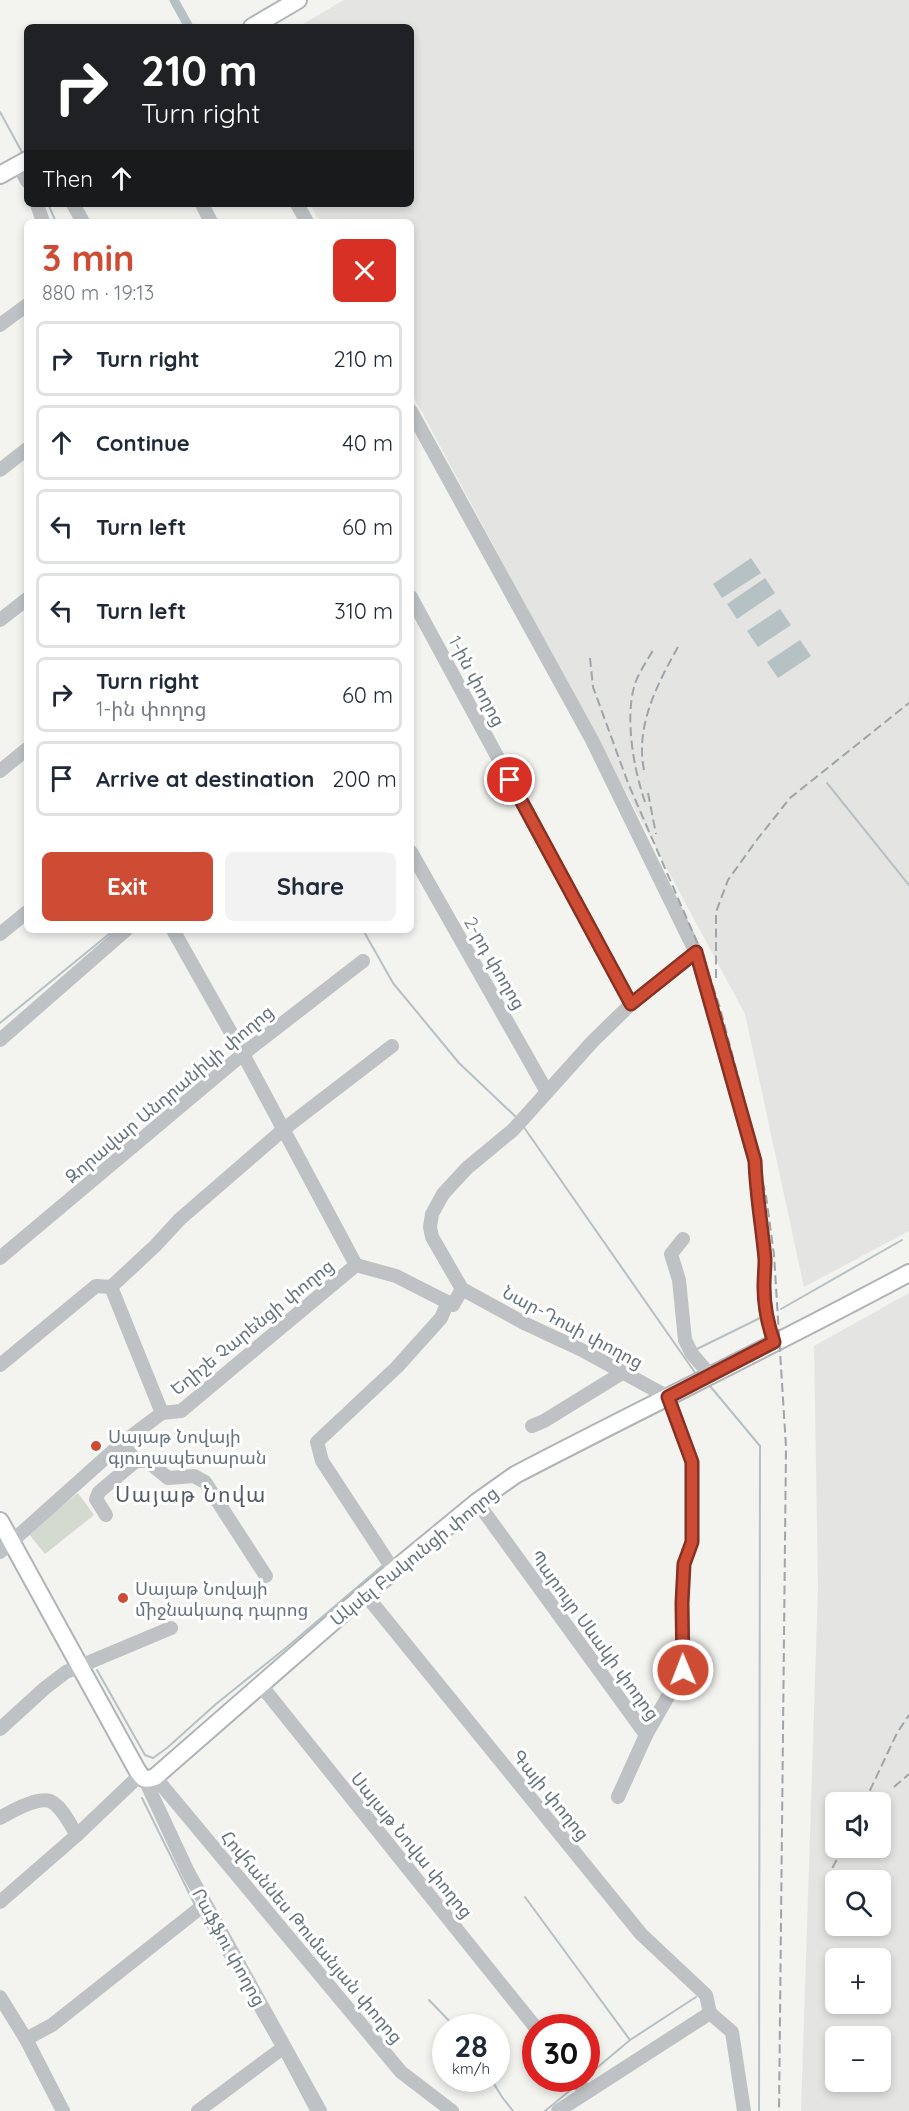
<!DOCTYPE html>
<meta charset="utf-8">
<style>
:root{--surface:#fff;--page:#f2f2f3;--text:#1f2937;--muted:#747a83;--line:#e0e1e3;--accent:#cf4c34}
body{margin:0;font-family:Quicksand,"Noto Sans Armenian",sans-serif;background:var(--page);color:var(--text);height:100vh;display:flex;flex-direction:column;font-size:22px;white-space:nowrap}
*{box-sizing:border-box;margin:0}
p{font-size:20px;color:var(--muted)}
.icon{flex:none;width:33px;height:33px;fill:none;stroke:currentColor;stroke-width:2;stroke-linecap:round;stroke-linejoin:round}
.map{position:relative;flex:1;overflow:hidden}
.drawer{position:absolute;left:24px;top:219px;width:390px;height:714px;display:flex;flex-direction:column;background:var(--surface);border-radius:9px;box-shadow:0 3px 9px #0003}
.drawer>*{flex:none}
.hud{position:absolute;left:24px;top:24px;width:390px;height:183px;border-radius:9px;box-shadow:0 3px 9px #0003;background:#202124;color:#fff;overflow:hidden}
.buttons{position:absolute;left:825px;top:1792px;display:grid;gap:12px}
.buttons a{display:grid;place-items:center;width:66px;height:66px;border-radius:9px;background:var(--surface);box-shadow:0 3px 9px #0003;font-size:30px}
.speed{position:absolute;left:432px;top:2014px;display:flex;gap:12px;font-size:30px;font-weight:700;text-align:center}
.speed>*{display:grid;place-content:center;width:78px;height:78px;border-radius:50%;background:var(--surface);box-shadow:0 3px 9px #0003;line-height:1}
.speed small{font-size:15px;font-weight:400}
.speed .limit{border:9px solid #d22;background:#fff;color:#111}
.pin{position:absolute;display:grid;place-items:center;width:51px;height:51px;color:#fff;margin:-26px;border:3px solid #fff;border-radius:50%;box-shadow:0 2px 6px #0007}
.me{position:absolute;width:66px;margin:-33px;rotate:359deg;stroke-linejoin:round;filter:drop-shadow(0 0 4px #0008)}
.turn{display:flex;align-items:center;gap:21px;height:126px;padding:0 18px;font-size:27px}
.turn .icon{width:78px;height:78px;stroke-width:2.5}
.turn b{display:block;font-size:42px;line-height:51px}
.then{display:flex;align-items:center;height:57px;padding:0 18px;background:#0003;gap:12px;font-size:22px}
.round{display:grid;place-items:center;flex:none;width:63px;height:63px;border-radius:9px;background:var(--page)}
.headline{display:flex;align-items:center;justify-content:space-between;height:102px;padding:0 18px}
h1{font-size:36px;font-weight:700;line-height:45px;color:var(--accent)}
.cta{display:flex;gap:12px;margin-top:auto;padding:12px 18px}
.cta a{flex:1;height:69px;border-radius:9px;background:var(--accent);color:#fff;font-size:24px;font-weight:700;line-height:69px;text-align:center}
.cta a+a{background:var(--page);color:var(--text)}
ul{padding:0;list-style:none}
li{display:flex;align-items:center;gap:18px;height:75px;margin:0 12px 9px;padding:0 6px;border:3px solid var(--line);border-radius:9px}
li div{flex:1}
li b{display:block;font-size:22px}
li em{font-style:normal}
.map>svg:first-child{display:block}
.built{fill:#e4e4e3;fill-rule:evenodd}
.green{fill:#d5dad1}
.water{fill:#b6c1c4}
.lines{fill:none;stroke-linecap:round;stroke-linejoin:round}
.stream{stroke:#b6c1c4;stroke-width:2}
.canal{stroke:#b6c1c4;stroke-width:9}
.major-casing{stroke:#b0b4b7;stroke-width:20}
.minor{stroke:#bfc2c4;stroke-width:14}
.major{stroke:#fff;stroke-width:16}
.rail{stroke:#9ea4a8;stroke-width:2;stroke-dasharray:9 4.5;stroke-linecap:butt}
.route-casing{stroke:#873122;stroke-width:15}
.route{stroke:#cf4c34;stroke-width:10}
.poi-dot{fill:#cf4c34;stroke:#fff;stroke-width:2}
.labels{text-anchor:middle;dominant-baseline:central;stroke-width:6;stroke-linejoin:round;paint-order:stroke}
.street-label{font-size:18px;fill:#65747d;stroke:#fff}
.poi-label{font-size:18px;fill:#65747d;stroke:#fff;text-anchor:start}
.quarter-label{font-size:21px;letter-spacing:1.5px;fill:#525d63;stroke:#fff}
</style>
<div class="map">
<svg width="909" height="2111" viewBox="0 0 909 2111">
<rect width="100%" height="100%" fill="#f3f3f0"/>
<g class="built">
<polygon points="344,0 909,0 909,1231 804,1287 745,1014 411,392 411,222 320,222 310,204 411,204 411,27 298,27"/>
<path d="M 909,1293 L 909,2111 L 801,2111 L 818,1588 L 814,1346 ZM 836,1803 L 880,1803 L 880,1848 L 836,1848 ZM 836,1881 L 880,1881 L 880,1926 L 836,1926 ZM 836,1959 L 880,1959 L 880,2004 L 836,2004 ZM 836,2037 L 880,2037 L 880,2082 L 836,2082 Z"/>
</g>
<polygon class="green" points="78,1493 94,1515 45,1554 28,1533"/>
<g class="water">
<polygon points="751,558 761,573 722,598 713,584"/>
<polygon points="765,578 775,593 737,619 727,604"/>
<polygon points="780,609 791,625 758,647 747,631"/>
<polygon points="800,640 811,656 778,678 767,662"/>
</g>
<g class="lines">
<g class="stream">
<polyline points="0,112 23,154"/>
<polyline points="48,204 56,222"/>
<polyline points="827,783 909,885"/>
<polyline points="363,930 393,983 459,1063 516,1117"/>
<polyline points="0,1023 114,930"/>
<polyline points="523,1126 696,1374"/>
<polyline points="781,1309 902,1240"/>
<polyline points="695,1350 762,1317"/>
<polyline points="710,1386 760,1446 759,2111"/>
<polyline points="97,1670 145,1755 153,1758 167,1748 216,1704 287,1647 382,1566"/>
<polyline points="142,1798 195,1905"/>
<polyline points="525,1897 630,2040"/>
<polyline points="200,1913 276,2046"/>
<polyline points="429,2000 456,2028"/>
<polyline points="282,2056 311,2111"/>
<polyline points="586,2077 630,2040 696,1997"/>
<polyline points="491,2079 502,2097 513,2111"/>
<polyline points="545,2111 573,2088"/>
</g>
<polyline class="canal" points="174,0 189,27"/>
<defs>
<g id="major">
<polyline points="252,27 298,0"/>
<polyline points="0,175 27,160"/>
<path d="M 0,1521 L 137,1770 C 143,1779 144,1781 155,1777 L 365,1594 L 477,1502 L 515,1475 C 645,1407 779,1343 909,1273"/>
</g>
</defs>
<use href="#major" class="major-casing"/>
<g class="minor">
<polyline points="18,165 27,181"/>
<polyline points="37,204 43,222"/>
<polyline points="73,204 83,222"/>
<polyline points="202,204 211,222"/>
<polyline points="297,204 307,222"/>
<polyline points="0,325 27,305"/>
<path d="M 411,411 L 592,740 L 696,953 L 755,1161 C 756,1194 762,1226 765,1259 C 765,1269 764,1277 764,1287 C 764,1305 768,1325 774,1342"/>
<polyline points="0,470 27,449"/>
<polyline points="411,597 631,1004"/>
<polyline points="0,620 27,599"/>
<polyline points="0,771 27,749"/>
<polyline points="411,852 547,1092"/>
<polyline points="173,930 243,1054 356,1265"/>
<polyline points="0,934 27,912"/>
<polyline points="0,1040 126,930"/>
<polyline points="683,1239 671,1254 679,1280 685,1340 692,1354 711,1376"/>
<polyline points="0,1258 243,1054 363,961"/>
<polyline points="356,1265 396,1276 453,1305 462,1289"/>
<polyline points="111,1287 162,1413"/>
<polyline points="0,1365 96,1286 111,1287 155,1246 180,1219 284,1129 392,1046"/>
<polyline points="532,1426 544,1421 622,1373"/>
<polyline points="122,1443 136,1461 147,1461 168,1478 194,1476 205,1482 266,1576"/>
<polyline points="477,1502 646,1735 618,1797"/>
<polyline points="106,1515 96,1499 99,1492 136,1461"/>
<polyline points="0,1552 122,1443 162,1413 181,1411 356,1265"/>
<polyline points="394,1571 322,1461 317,1442 397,1367 441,1318 448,1302"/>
<polyline points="365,1594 641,1934 706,1995 710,2013"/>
<polyline points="260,1684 536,2028"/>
<polyline points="0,1729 45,1688 66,1672 171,1628"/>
<polyline points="646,1735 683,1670 682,1603 684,1564 692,1542 692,1462 668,1397 584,1351 526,1324 462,1289 432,1237 430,1227 432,1214 443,1194 467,1168 513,1130 593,1041 631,1004 696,953"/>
<polyline points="155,1777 401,2072 452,2111"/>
<polyline points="145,1780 188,1872 320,2111"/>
<path d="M 0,1818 C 10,1812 37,1797 50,1801 C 62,1806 70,1825 77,1835"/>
<polyline points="0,1902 77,1835 140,1775"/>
<polyline points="0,1997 26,2039 63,2111"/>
<polyline points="710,2013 732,2032 744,2111"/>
<polyline points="26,2039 52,2025 205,1904"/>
<polyline points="575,2079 586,2092"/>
<polyline points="198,2111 284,2047"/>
<polyline points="558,2111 710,2013"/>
</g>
<use href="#major" class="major"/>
<g class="rail">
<polyline points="590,658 593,687 628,783 703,956 720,1008 742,1091 766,1196 774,1255 786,1447 779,2111"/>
<path d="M 644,770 C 635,725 658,683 679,645"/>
<polyline points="648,793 656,834"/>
<path d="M 645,802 C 634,770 625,721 634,687 C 637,675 647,661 653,650"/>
<polyline points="716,978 716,912 728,880 756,841 790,798 909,703"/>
<polyline points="894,1787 909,1774"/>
<polyline points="864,1803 897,1733 909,1715"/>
<polyline points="826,1880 843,1848"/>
</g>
</g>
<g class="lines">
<defs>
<path id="route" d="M 510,780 L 631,1004 L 696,952 L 755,1161 C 756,1194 762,1226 765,1259 C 765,1269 764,1277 764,1287 C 764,1305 768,1325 774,1342 L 668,1397 L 692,1462 L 692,1542 L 684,1564 L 682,1603 L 683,1670"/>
</defs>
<use href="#route" class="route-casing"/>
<use href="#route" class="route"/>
</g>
<g class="poi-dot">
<circle cx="96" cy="1446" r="6"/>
<circle cx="123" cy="1598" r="6"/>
</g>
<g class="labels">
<g class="street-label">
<text transform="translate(477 681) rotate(62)">1-ին փողոց</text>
<text transform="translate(495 963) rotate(60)">2-րդ փողոց</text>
<text transform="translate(169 1094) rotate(-40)">Զորավար Անդրանիկի փողոց</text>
<text transform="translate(252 1327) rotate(-39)">Եղիշե Չարենցի փողոց</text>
<text transform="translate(573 1327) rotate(28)">Նար-Դոսի փողոց</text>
<text transform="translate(414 1556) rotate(-39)">Ակսել Բակունցի փողոց</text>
<text transform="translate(595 1635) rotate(54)">Պարույր Սևակի փողոց</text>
<text transform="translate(551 1795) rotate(51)">Գայի փողոց</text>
<text transform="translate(412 1845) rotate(51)">Սայաթ Նովա փողոց</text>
<text transform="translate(312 1937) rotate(50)">Հովհաննես Թումանյան փողոց</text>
<text transform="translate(229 1947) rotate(61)">Րաֆֆու փողոց</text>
</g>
<g class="poi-label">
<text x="108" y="1436">Սայաթ Նովայի<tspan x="108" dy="21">գյուղապետարան</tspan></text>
<text x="135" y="1588">Սայաթ Նովայի<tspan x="135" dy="21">միջնակարգ դպրոց</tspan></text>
</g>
<g class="quarter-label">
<text x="191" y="1494">Սայաթ Նովա</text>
</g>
</g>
</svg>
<div class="buttons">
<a><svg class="icon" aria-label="sound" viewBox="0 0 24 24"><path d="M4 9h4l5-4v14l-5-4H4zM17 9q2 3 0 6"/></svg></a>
<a><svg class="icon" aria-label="search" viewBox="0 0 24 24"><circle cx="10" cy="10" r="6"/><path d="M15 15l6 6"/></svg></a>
<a>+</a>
<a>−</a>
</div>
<div class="speed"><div>28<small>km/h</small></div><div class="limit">30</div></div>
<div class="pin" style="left:510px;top:780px;background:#d93025"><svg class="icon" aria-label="arrive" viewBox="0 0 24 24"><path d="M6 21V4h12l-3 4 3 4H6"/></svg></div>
<svg class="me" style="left:683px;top:1670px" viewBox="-20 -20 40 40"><circle r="17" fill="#cf4c34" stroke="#fff" stroke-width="3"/><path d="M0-11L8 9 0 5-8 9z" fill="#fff"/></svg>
<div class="hud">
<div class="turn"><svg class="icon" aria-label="right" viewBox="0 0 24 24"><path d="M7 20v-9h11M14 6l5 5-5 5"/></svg><div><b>210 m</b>Turn right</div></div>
<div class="then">Then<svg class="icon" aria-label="ahead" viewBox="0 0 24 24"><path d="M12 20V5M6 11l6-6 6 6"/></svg></div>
</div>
<section class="drawer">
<div class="headline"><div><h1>3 min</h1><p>880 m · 19:13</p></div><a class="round" style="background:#d93025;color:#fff"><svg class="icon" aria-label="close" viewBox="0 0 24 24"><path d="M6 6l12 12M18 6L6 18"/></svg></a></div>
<ul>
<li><svg class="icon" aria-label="right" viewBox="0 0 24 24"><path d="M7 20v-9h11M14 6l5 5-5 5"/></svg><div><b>Turn right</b></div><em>210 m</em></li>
<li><svg class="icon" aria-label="ahead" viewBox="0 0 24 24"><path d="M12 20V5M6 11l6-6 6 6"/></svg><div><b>Continue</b></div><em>40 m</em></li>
<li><svg class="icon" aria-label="left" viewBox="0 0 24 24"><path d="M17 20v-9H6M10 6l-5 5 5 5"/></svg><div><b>Turn left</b></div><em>60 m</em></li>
<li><svg class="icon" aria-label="left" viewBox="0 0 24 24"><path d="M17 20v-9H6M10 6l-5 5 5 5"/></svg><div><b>Turn left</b></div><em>310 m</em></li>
<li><svg class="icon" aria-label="right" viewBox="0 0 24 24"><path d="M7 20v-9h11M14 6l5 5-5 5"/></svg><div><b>Turn right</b><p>1-ին փողոց</p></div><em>60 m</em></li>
<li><svg class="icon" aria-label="arrive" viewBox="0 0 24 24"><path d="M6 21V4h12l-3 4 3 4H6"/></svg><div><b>Arrive at destination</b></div><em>200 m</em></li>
</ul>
<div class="cta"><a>Exit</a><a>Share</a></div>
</section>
</div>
